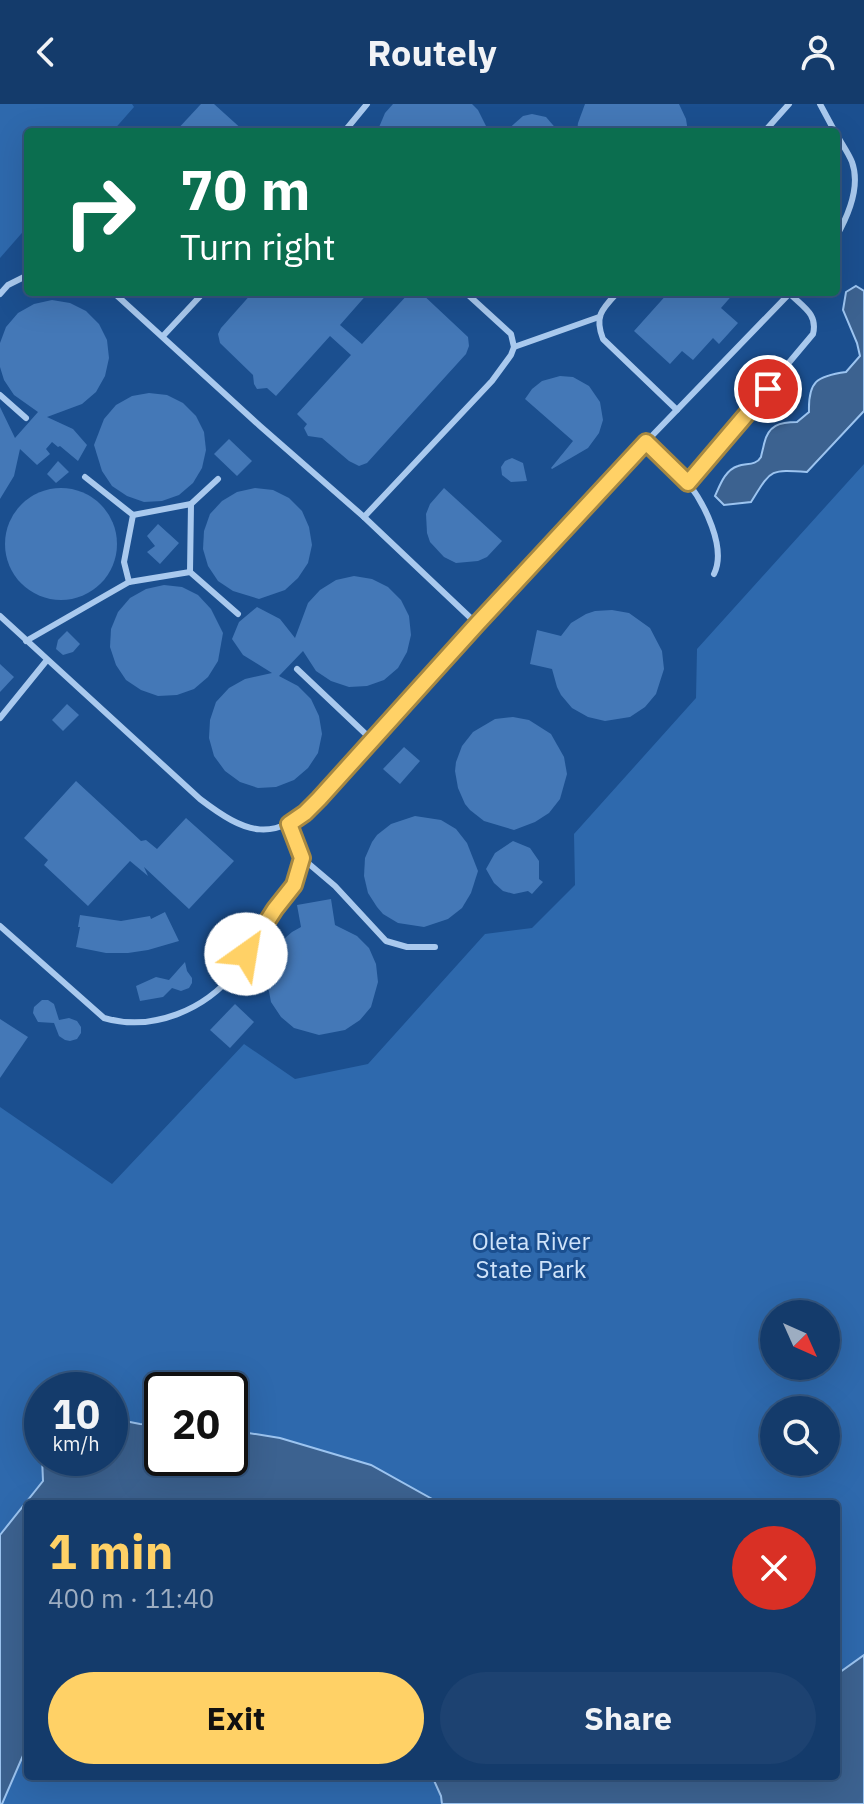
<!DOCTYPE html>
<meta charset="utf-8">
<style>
:root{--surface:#143b6b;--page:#1d4271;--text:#f1f3f6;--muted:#9dadc1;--line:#33557e;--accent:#ffd166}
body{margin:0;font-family:"IBM Plex Sans",sans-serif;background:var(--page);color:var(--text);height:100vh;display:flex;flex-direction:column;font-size:30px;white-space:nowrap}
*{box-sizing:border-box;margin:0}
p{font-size:26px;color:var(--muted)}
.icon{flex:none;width:44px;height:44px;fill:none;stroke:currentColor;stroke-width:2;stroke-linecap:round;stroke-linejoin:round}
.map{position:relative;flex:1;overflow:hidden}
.drawer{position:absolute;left:24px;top:1396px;width:816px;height:280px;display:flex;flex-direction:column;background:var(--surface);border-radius:8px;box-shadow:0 8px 32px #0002,0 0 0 2px var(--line)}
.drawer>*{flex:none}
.guide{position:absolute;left:24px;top:24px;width:816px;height:168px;border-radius:8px;box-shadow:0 8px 32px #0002,0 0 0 2px var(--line);background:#0b6e4f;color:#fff;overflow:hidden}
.needle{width:52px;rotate:135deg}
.controls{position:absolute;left:760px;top:1196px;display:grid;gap:16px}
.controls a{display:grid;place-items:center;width:80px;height:80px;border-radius:50%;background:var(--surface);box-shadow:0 8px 32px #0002,0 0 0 2px var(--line);font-size:40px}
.speed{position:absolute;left:24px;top:1268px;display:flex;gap:16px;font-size:40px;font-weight:700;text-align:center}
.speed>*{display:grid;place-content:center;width:104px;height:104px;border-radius:50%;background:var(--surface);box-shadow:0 8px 32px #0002,0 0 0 2px var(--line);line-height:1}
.speed small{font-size:20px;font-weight:400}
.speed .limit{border:4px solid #111;border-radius:12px;background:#fff;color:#111}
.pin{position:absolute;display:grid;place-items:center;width:68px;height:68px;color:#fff;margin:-34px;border:4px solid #fff;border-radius:50%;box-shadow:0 2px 8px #0007}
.me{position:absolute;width:88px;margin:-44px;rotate:32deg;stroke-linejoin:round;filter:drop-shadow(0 0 6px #0008)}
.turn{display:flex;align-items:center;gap:28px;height:168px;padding:0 24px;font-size:36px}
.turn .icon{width:104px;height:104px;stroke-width:2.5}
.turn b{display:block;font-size:56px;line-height:68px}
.round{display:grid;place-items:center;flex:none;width:84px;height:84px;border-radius:42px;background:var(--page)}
.headline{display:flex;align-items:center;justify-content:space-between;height:136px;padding:0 24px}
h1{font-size:48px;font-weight:800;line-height:60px;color:var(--accent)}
.cta{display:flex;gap:16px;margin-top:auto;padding:16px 24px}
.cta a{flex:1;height:92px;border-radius:48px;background:var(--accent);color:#111;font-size:32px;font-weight:800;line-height:92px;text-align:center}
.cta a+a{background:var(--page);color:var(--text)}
header{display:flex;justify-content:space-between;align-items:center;height:104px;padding:0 24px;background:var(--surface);font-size:36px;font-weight:800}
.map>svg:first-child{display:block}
.green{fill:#2e69ad;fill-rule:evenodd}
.water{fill:#3c6290;stroke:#9cc4f0;stroke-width:2}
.building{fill:#4478b7}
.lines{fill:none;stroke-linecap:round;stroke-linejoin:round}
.lane{stroke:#a9c9ee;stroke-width:6}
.route-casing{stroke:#a68842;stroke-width:20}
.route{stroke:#ffd166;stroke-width:14}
.labels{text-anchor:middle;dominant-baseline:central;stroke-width:6;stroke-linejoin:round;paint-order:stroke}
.park-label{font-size:24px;fill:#cfe3fa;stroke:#1b4f8f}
</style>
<header><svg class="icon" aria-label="back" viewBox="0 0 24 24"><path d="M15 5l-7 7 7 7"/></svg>Routely<svg class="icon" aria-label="person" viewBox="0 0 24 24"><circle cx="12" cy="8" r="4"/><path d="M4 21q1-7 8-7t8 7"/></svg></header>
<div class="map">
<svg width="864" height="1700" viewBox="0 0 864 1700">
<rect width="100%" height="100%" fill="#1b4f8f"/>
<g class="green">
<polygon points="0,0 132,0 134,3 112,28 28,28 28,122 0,154"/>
<path d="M 864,360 L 864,1700 L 0,1700 L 0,1003 L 112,1080 L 244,940 L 295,975 L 368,960 L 485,830 L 532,824 L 575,781 L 574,730 L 696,594 L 697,545 ZM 774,1210 L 826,1210 L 826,1262 L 774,1262 ZM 42,1286 L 110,1286 L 110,1354 L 42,1354 ZM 162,1286 L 230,1286 L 230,1354 L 162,1354 ZM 774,1306 L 826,1306 L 826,1358 L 774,1358 ZM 28,1400 L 836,1400 L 836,1672 L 28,1672 Z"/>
</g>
<g class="water">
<path d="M 856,182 L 864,187 L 864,307 L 807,368 C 769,365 771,366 751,398 L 724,401 L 715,392 C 720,381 725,366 738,362 C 746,359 756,362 761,353 C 761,352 764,341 764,340 C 768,321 780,318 797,318 L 809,308 C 808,277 817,272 846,268 L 860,252 L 857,239 L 843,206 L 846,188 Z"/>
<polygon points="79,1276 86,1286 51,1286 59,1277"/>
<polygon points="42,1295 42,1351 42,1340 26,1311"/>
<polygon points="110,1314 140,1320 162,1321 162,1354 230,1354 230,1326 280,1334 371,1361 441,1400 28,1400 28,1640 2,1700 0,1700 0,1431 43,1377 42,1354 110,1354"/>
<polygon points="864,1551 864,1700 442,1700 441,1692 432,1672 836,1672 836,1571"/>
</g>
<g class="building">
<polygon points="201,0 214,0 245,28 175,28"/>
<polygon points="393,0 472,0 478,6 489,28 377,28 385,9"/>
<polygon points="585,0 679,0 686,15 688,28 577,28 578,19"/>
<polygon points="532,10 546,13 559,28 505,28 523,12"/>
<polygon points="253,188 369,188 340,221 362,240 410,188 420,188 468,233 469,242 466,250 367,359 359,362 349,357 322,334 308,332 304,324 307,320 297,310 351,251 330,232 276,292 267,284 257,285 254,280 253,271 220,239 218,230 221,224"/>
<polygon points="669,188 735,188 721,204 738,219 719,240 713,234 693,256 682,247 670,260 634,227"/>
<polygon points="52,196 70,199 86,207 99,220 107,236 109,254 105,272 96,288 82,300 47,313 73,325 87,341 78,357 60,342 58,343 52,338 46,345 50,350 37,361 20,345 14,372 0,395 0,303 15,334 38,308 14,291 4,276 0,263 0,239 6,223 18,209 34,200"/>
<polygon points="560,272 573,273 589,282 600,298 603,316 599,329 588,344 552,365 551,364 573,337 525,295 532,285 542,277"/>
<polygon points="149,289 167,291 183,299 196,312 204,328 206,346 202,364 193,379 179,391 162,397 144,398 127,392 112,382 102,367 94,341 104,315 116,301 132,292"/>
<polygon points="229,335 252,357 237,372 214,350"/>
<polygon points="512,354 523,359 527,377 511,378 502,371 501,363 505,357"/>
<polygon points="58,357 69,368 56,379 47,370"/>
<circle cx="61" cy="440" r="56"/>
<polygon points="255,384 273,386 289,394 302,407 309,423 312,441 308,459 298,474 285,486 259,495 233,487 218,477 208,462 203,445 204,427 210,410 222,397 237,388"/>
<polygon points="444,384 502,437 487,453 478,457 456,459 444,453 430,438 427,429 426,410 430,400"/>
<polygon points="158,420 179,439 160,460 147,448 155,442 147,432"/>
<polygon points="354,472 372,475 388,483 401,496 409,512 411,531 407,548 398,564 384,576 367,582 349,583 331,577 316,567 303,547 279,572 298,582 311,595 319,612 322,630 318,649 308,664 294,676 276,683 258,684 240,678 225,667 214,652 209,634 210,616 216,598 229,584 245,575 272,569 243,551 232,535 239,518 257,503 280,515 295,534 308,499 320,486 336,476"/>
<polygon points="164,481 182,483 198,491 211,505 223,529 218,557 208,573 194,585 177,591 158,592 141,586 126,576 116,561 110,543 111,525 118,508 130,494 146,485"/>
<polygon points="612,506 629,509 650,524 662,547 664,565 656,590 645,603 630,613 605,617 588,613 572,604 561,591 557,583 552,565 530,560 537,526 561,532 571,519 586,510 595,507"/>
<polygon points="67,527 80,540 73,548 63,551 56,545 58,536"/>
<polygon points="0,560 14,573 0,588"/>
<polygon points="67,600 79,611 63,627 52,616"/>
<polygon points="513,613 529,616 551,630 564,653 567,670 560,695 549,709 535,718 514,726 484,717 470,706 465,700 458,684 455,667 456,658 462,642 473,628 495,615"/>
<polygon points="404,643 420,657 400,680 383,665"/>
<polygon points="76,677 141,737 146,736 157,745 186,714 234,757 189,805 144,763 148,772 130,757 88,802 44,761 48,756 24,734"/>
<polygon points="415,712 441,716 456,725 467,739 478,767 471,789 462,804 448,815 424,823 398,819 383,810 377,803 368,789 364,772 365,754 372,738 377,731 391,720"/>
<polygon points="513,737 530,744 539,757 539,775 543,778 532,790 528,787 514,790 503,787 494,779 486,765 495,749"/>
<polygon points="331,795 335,821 357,832 369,844 376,860 378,878 371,903 360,916 345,926 319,931 294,924 281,913 271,898 266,872 270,855 278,840 292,828 301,823 297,801"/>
<polygon points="165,808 179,837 148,846 128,849 106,849 76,843 80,823 78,823 80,811 121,817 150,812 151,815"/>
<polygon points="185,858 187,867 192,874 192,879 189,884 181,887 172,884 163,893 140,897 136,882 156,873 169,876"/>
<polygon points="42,896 48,896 54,900 59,916 69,914 77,917 81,923 81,929 77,935 70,937 65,936 59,932 54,919 38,918 33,909 34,903"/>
<polygon points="235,900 254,918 230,944 210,926"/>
<polygon points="0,915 28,933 0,974"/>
</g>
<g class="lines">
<g class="lane">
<polyline points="820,0 835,28"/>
<polyline points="344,28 367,0"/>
<polyline points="764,28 789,0"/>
<path d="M 836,29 C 841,39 848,48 852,58 C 861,83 848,112 836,133"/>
<polyline points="113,188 260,322 364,413 477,520"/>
<path d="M 618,188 C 602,205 594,212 603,235 L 677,306"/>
<polyline points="0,190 8,181 28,171"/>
<polyline points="163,232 204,188"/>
<polyline points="514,243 599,213"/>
<polyline points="0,291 26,314"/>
<path d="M 646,338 L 688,379 L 813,230 C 818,210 803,203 790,190"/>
<polyline points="85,373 133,411 191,400 218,375"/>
<path d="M 688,379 C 704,399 727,444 714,470"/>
<polyline points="364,413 492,277 511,251 514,243 511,230 465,188"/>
<polyline points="190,468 191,400"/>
<polyline points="129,478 124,458 133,411"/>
<path d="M 0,512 L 200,695 C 246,730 274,741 319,695 L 477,520 L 646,338 L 791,188"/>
<polyline points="26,537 129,478 190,468 238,510"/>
<polyline points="297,565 372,636"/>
<polyline points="0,614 47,556"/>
<polyline points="302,754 335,782 386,837 407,843 435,843"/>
<path d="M 0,822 L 104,914 C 153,928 205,906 236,867 C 250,849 260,827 273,808 C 283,794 294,784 299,767 C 300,763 302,759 302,755 C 302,747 292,728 289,720"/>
</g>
</g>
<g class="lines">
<defs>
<polyline id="route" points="246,850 275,805 294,781 302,754 289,720 305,709 319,695 477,520 646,338 688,379 768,285"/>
</defs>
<use href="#route" class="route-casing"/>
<use href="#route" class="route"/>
</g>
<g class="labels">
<g class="park-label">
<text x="531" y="1137">Oleta River<tspan x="531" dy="28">State Park</tspan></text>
</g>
</g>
</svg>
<div class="controls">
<a><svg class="needle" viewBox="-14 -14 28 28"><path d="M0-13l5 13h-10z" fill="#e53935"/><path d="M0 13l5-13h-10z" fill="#9dadc1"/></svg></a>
<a><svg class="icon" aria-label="search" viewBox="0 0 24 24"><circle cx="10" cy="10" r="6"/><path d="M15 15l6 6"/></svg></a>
</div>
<div class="speed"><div>10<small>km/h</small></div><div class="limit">20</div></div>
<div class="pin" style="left:768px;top:285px;background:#d93025"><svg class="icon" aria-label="arrive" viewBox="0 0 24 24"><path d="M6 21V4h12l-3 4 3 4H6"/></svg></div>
<svg class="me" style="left:246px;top:850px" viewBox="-20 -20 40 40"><circle r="19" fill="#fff"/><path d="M0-13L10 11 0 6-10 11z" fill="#ffd166"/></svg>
<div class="guide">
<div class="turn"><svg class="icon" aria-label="right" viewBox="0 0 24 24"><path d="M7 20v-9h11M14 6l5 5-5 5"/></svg><div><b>70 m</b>Turn right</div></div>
</div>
<section class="drawer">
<div class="headline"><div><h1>1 min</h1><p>400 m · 11:40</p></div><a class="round" style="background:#d93025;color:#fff"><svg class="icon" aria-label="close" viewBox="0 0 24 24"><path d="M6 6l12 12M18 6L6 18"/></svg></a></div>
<div class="cta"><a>Exit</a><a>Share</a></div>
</section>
</div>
